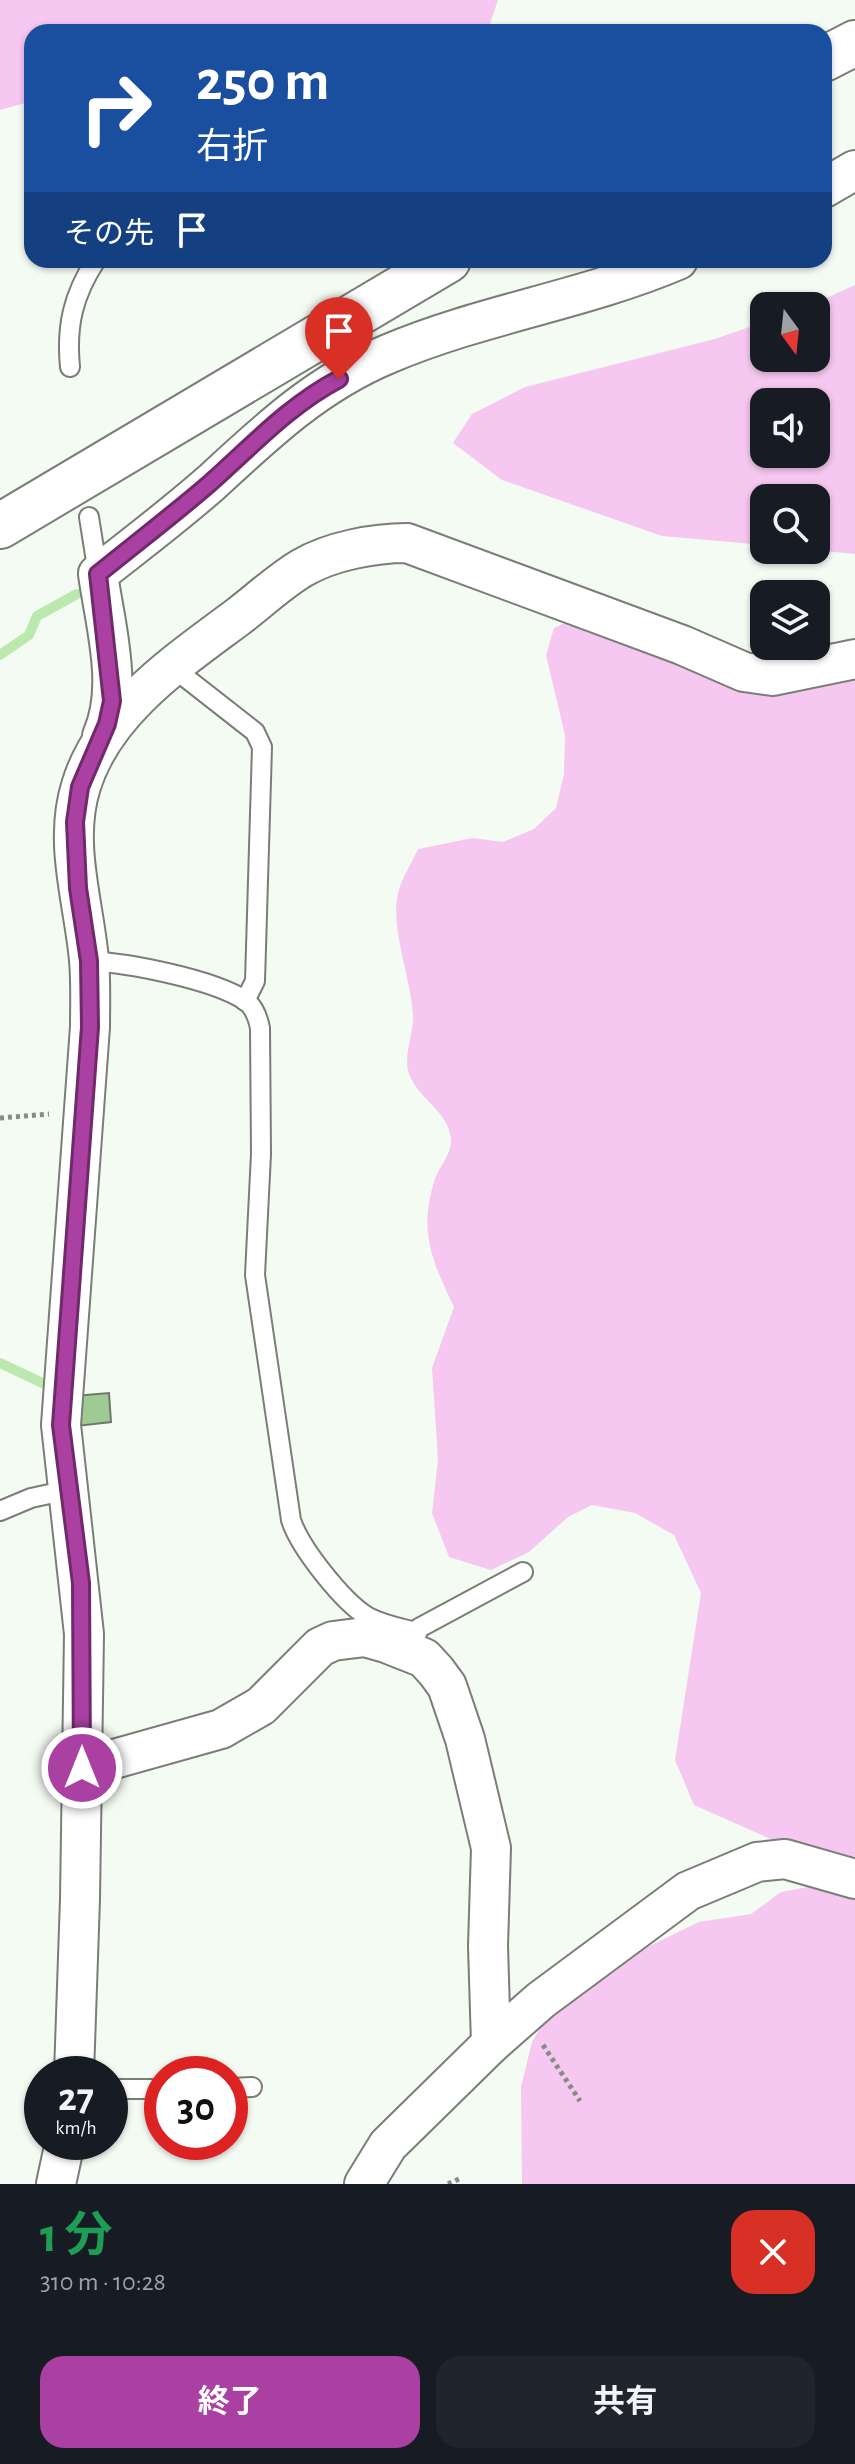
<!DOCTYPE html>
<html lang="ja">
<meta charset="utf-8">
<style>
:root{--surface:#171b24;--page:#20242c;--text:#f1f3f6;--muted:#9ea1a6;--accent:#a940a2}
body{margin:0;font-family:"Alegreya Sans","Noto Sans JP",sans-serif;background:var(--page);color:var(--text);height:100vh;display:flex;flex-direction:column;font-size:30px;white-space:nowrap}
*{box-sizing:border-box;margin:0}
p{font-size:26px;color:var(--muted)}
.icon{flex:none;width:44px;height:44px;fill:none;stroke:currentColor;stroke-width:2;stroke-linecap:round;stroke-linejoin:round}
.map{position:relative;height:2184px;overflow:hidden}
.sheet{display:flex;flex-direction:column;background:var(--surface);flex:1}
.sheet>*{flex:none}
.banner{position:absolute;left:24px;top:24px;width:808px;height:244px;border-radius:24px;box-shadow:0 2px 6px #0004;background:#1a4fa0;color:#fff;overflow:hidden}
.needle{width:52px;rotate:165deg}
.fabs{position:absolute;left:750px;top:292px;display:grid;gap:16px}
.fabs a{display:grid;place-items:center;width:80px;height:80px;border-radius:16px;background:var(--surface);box-shadow:0 2px 6px #0004;font-size:40px}
.speed{position:absolute;left:24px;top:2056px;display:flex;gap:16px;font-size:40px;font-weight:700;text-align:center}
.speed>*{display:grid;place-content:center;width:104px;height:104px;border-radius:50%;background:var(--surface);box-shadow:0 2px 6px #0004;line-height:1}
.speed small{font-size:20px;font-weight:400}
.speed .limit{border:12px solid #d22;background:#fff;color:#111}
.pin{position:absolute;display:grid;place-items:center;width:68px;height:68px;color:#fff;margin:-82px -34px;border-radius:50% 50% 50% 0;rotate:-45deg;box-shadow:0 0 8px #0007}
.pin .icon{rotate:45deg}
.me{position:absolute;width:88px;margin:-44px;rotate:0deg;stroke-linejoin:round;filter:drop-shadow(0 0 6px #0008)}
.turn{display:flex;align-items:center;gap:28px;height:168px;padding:0 40px;font-size:36px}
.turn .icon{width:104px;height:104px;stroke-width:2.5}
.turn b{display:block;font-size:56px;line-height:68px}
.then{display:flex;align-items:center;height:76px;padding:0 40px;background:#0003;gap:16px;font-size:30px}
.round{display:grid;place-items:center;flex:none;width:84px;height:84px;border-radius:24px;background:var(--page)}
.summary{display:flex;align-items:center;justify-content:space-between;height:136px;padding:0 40px}
h1{font-size:48px;font-weight:700;line-height:60px;color:#1e9e55}
.button{display:flex;gap:16px;margin-top:auto;padding:16px 40px}
.button a{flex:1;height:92px;border-radius:24px;background:var(--accent);color:#fff;font-size:32px;font-weight:700;line-height:92px;text-align:center}
.button a+a{background:var(--page);color:var(--text)}
.map>svg:first-child{display:block}
.green{fill:#f6c7f0;fill-rule:evenodd}
.lines{fill:none;stroke-linecap:round;stroke-linejoin:round}
.stream{stroke:#bae8af;stroke-width:10}
.building{fill:#9dcb92;stroke:#71776f;stroke-width:2}
.service-casing{stroke:#797e77;stroke-width:22}
.minor-casing{stroke:#797e77;stroke-width:42}
.motorway-casing{stroke:#797e77;stroke-width:48}
.path{stroke:#878c86;stroke-width:5;stroke-dasharray:4 4;stroke-linecap:butt}
.service{stroke:#fff;stroke-width:18}
.minor{stroke:#fff;stroke-width:38}
.motorway{stroke:#fff;stroke-width:44}
.route-casing{stroke:#6e2a69;stroke-width:20}
.route{stroke:#a940a2;stroke-width:14}
</style>
<div class="map">
<svg width="855" height="2184" viewBox="0 0 855 2184">
<rect width="100%" height="100%" fill="#f4fbf3"/>
<g class="green">
<polygon points="0,0 498,0 487,32 32,32 32,101 0,110"/>
<path d="M 855,285 L 855,554 L 813,550 L 816,550 L 816,498 L 764,498 L 764,545 L 662,536 L 502,480 L 453,443 L 472,414 L 525,387 L 715,339 L 764,322 L 764,358 L 816,358 L 816,306 L 809,306 ZM 764,402 L 816,402 L 816,454 L 764,454 Z"/>
<path d="M 580,616 L 715,673 L 855,665 L 855,1860 L 846,1861 L 773,1840 L 694,1805 L 675,1760 L 701,1593 L 674,1535 L 635,1513 L 592,1505 L 568,1517 L 529,1552 L 491,1570 L 449,1557 L 432,1513 L 438,1460 L 432,1368 L 454,1307 C 432,1261 418,1231 435,1179 C 439,1167 452,1153 451,1140 C 449,1109 416,1100 408,1070 C 404,1053 414,1032 413,1015 C 411,978 390,928 398,894 C 401,879 412,863 418,849 L 473,838 L 503,842 L 534,829 L 556,808 L 564,774 L 565,735 L 546,655 L 554,628 Z"/>
<polygon points="813,1886 855,1893 855,2184 522,2184 521,2087 532,2042 553,2006 633,1954 699,1922 751,1914 781,1892"/>
</g>
<g class="lines">
<g class="stream">
<polyline points="0,655 29,635 37,616 77,594"/>
<polyline points="0,1363 53,1388"/>
</g>
</g>
<polygon class="building" points="109,1393 111,1422 77,1426 74,1396"/>
<g class="lines">
<defs>
<g id="service">
<path d="M 70,367 C 66,326 73,295 96,260"/>
<polyline points="89,517 98,574"/>
<polyline points="172,667 255,732 262,747 255,981 245,1001"/>
<path d="M 89,961 C 128,963 213,979 246,1001 C 254,1007 258,1018 260,1028 L 261,1154 L 255,1275 L 291,1520 C 300,1548 343,1602 368,1617 C 383,1625 400,1628 416,1632"/>
<polyline points="0,1511 31,1498 68,1490"/>
<polyline points="414,1642 419,1628 523,1572"/>
<polyline points="230,2088 252,2087"/>
<polyline points="110,2089 162,2089"/>
</g>
<g id="minor">
<polyline points="824,188 855,170"/>
<path d="M 102,736 C 124,687 105,625 98,574 C 136,544 176,514 212,482 C 267,431 318,383 388,354 C 482,314 584,300 678,260"/>
<polyline points="82,1768 221,1729 261,1706 320,1647 333,1641 365,1637 386,1643 424,1658 436,1671 447,1686 465,1739 491,1848 488,1946 491,2044"/>
<path d="M 74,2074 L 80,1899 L 84,1634 L 61,1425 L 90,1027 C 90,1005 91,982 89,960 C 84,903 63,843 81,786 C 104,710 179,661 239,616 C 260,600 280,581 302,568 C 331,551 374,543 407,543 L 682,645 L 744,672 L 773,676 L 855,659"/>
<polyline points="56,2184 65,2142"/>
<polyline points="364,2184 388,2145 491,2044 541,2000 688,1891 757,1862 785,1859 855,1879"/>
</g>
<g id="motorway">
<polyline points="824,59 855,43"/>
<polyline points="0,526 448,260"/>
</g>
</defs>
<use href="#service" class="service-casing"/>
<use href="#minor" class="minor-casing"/>
<use href="#motorway" class="motorway-casing"/>
<g class="path">
<polyline points="0,1118 49,1114"/>
<polyline points="543,2045 580,2101"/>
<polyline points="448,2184 459,2179"/>
</g>
<use href="#service" class="service"/>
<use href="#minor" class="minor"/>
<use href="#motorway" class="motorway"/>
</g>
<g class="lines">
<defs>
<path id="route" d="M 82,1768 L 81,1583 L 61,1425 L 90,1027 L 89,961 L 78,888 L 75,822 L 80,787 L 107,724 L 112,701 L 98,574 C 135,544 173,515 209,484 C 252,446 288,406 339,379"/>
</defs>
<use href="#route" class="route-casing"/>
<use href="#route" class="route"/>
</g>
</svg>
<div class="fabs">
<a><svg class="needle" viewBox="-14 -14 28 28"><path d="M0-13l5 13h-10z" fill="#e53935"/><path d="M0 13l5-13h-10z" fill="#9ea1a6"/></svg></a>
<a><svg class="icon" aria-label="sound" viewBox="0 0 24 24"><path d="M4 9h4l5-4v14l-5-4H4zM17 9q2 3 0 6"/></svg></a>
<a><svg class="icon" aria-label="search" viewBox="0 0 24 24"><circle cx="10" cy="10" r="6"/><path d="M15 15l6 6"/></svg></a>
<a><svg class="icon" aria-label="layers" viewBox="0 0 24 24"><path d="M12 4l9 5-9 5-9-5zM3 14l9 5 9-5"/></svg></a>
</div>
<div class="speed"><div>27<small>km/h</small></div><div class="limit">30</div></div>
<div class="pin" style="left:339px;top:379px;background:#d93025"><svg class="icon" aria-label="arrive" viewBox="0 0 24 24"><path d="M6 21V4h12l-3 4 3 4H6"/></svg></div>
<svg class="me" style="left:82px;top:1768px" viewBox="-20 -20 40 40"><circle r="17" fill="#a940a2" stroke="#fff" stroke-width="3"/><path d="M0-11L8 9 0 5-8 9z" fill="#fff"/></svg>
<div class="banner">
<div class="turn"><svg class="icon" aria-label="right" viewBox="0 0 24 24"><path d="M7 20v-9h11M14 6l5 5-5 5"/></svg><div><b>250 m</b>右折</div></div>
<div class="then">その先<svg class="icon" aria-label="arrive" viewBox="0 0 24 24"><path d="M6 21V4h12l-3 4 3 4H6"/></svg></div>
</div>
</div>
<section class="sheet">
<div class="summary"><div><h1>1 分</h1><p>310 m · 10:28</p></div><a class="round" style="background:#d93025;color:#fff"><svg class="icon" aria-label="close" viewBox="0 0 24 24"><path d="M6 6l12 12M18 6L6 18"/></svg></a></div>
<div class="button"><a>終了</a><a>共有</a></div>
</section>
